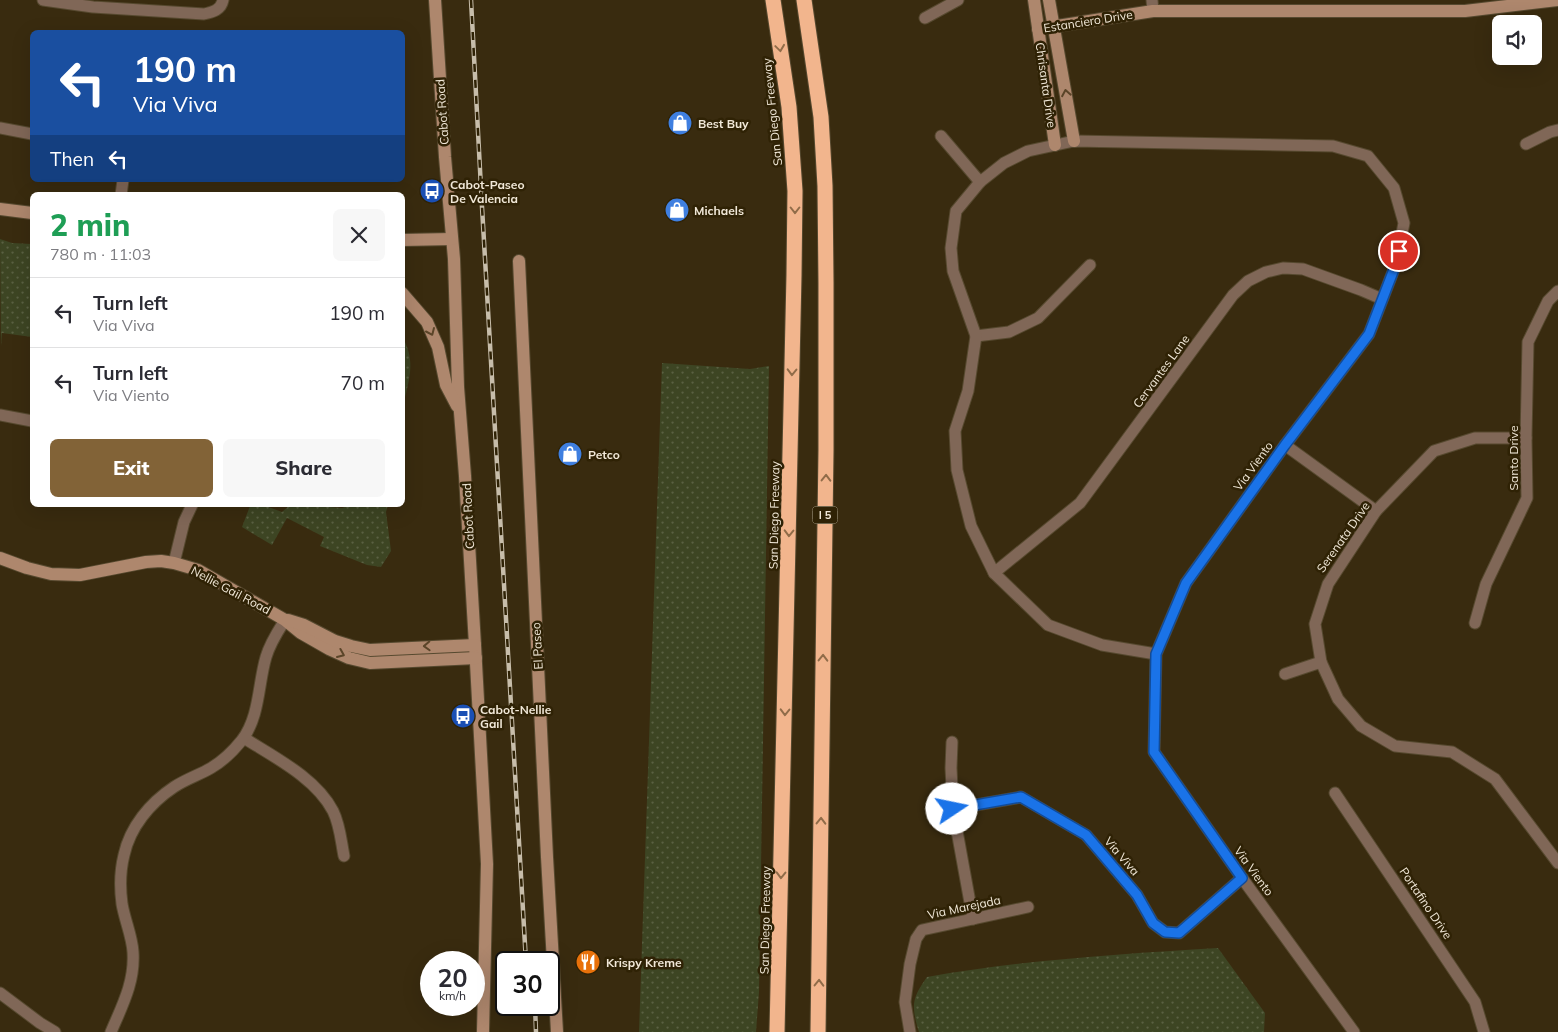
<!DOCTYPE html>
<meta charset="utf-8">
<style>
:root{--surface:#fff;--page:#f7f7f7;--text:#2b2b33;--muted:#7c7c81;--line:#e1e1e2;--accent:#826337}
body{margin:0;font-family:Mulish,sans-serif;background:var(--page);color:var(--text);height:100vh;display:flex;flex-direction:column;font-size:19px;white-space:nowrap}
*{box-sizing:border-box;margin:0}
p{font-size:16px;color:var(--muted)}
.icon{flex:none;width:28px;height:28px;fill:none;stroke:currentColor;stroke-width:2;stroke-linecap:round;stroke-linejoin:round}
.map{position:relative;flex:1;overflow:hidden}
.panel{position:absolute;left:30px;top:192px;width:375px;height:315px;display:flex;flex-direction:column;background:var(--surface);border-radius:8px;box-shadow:0 5px 20px #0002}
.panel>*{flex:none}
.top-card{position:absolute;left:30px;top:30px;width:375px;height:152px;border-radius:8px;box-shadow:0 5px 20px #0002;background:#1a4fa0;color:#fff;overflow:hidden}
.controls{position:absolute;left:1492px;top:15px;display:grid;gap:10px}
.controls a{display:grid;place-items:center;width:50px;height:50px;border-radius:8px;background:var(--surface);box-shadow:0 5px 20px #0002;font-size:25px}
.speed{position:absolute;left:420px;top:951px;display:flex;gap:10px;font-size:25px;font-weight:700;text-align:center}
.speed>*{display:grid;place-content:center;width:65px;height:65px;border-radius:50%;background:var(--surface);box-shadow:0 5px 20px #0002;line-height:1}
.speed small{font-size:12px;font-weight:400}
.speed .limit{border:2px solid #111;border-radius:8px;background:#fff;color:#111}
.pin{position:absolute;display:grid;place-items:center;width:42px;height:42px;color:#fff;margin:-21px;border:2px solid #fff;border-radius:50%;box-shadow:0 1px 5px #0007}
.me{position:absolute;width:55px;margin:-28px;rotate:79deg;stroke-linejoin:round;filter:drop-shadow(0 0 4px #0008)}
.turn{display:flex;align-items:center;gap:18px;height:105px;padding:0 20px;font-size:22px}
.turn .icon{width:65px;height:65px;stroke-width:2.5}
.turn b{display:block;font-size:35px;line-height:42px}
.then{display:flex;align-items:center;height:48px;padding:0 20px;background:#0003;gap:10px;font-size:19px}
.round{display:grid;place-items:center;flex:none;width:52px;height:52px;border-radius:8px;background:var(--page)}
.head{display:flex;align-items:center;justify-content:space-between;height:85px;padding:0 20px}
h1{font-size:30px;font-weight:800;line-height:38px;color:#1e9e55}
.action{display:flex;gap:10px;margin-top:auto;padding:10px 20px}
.action a{flex:1;height:58px;border-radius:8px;background:var(--accent);color:#fff;font-size:20px;font-weight:800;line-height:58px;text-align:center}
.action a+a{background:var(--page);color:var(--text)}
ul{padding:0;list-style:none}
li{display:flex;align-items:center;gap:15px;height:70px;padding:0 20px;border-top:1px solid var(--line)}
li div{flex:1}
li b{display:block;font-size:19px}
li em{font-style:normal}
.map>svg:first-child{display:block}
.grass{fill:url(#grass-dots)}
.lines{fill:none;stroke-linecap:round;stroke-linejoin:round}
.street-casing{stroke:#56492f;stroke-width:13}
.secondary-casing{stroke:#56492f;stroke-width:14}
.highway-casing{stroke:#56492f;stroke-width:17}
.street{stroke:#806757;stroke-width:11}
.secondary{stroke:#ae876d;stroke-width:12}
.highway{stroke:#f2b58d;stroke-width:15}
.rail-casing{stroke:#c7bdaa;stroke-width:4.5}
.rail{stroke:#2f2205;stroke-width:2.5;stroke-dasharray:8;stroke-linecap:butt}
.oneway{stroke:#906c49}
.oneway2{stroke:#5b4529}
.route-casing{stroke:#114b97;stroke-width:12}
.route{stroke:#1a73e8;stroke-width:9}
.labels{text-anchor:middle;dominant-baseline:central;stroke-width:5;stroke-linejoin:round;paint-order:stroke}
.shield{fill:#2f2205;stroke:#b7ad99;stroke-width:1}
.shield-label{font-size:11px;font-weight:bold;fill:#f1e8d8}
.street-label{font-size:12px;fill:#f1e8d8;stroke:#2f2205}
.poi-label{font-size:12px;font-weight:bold;fill:#f1e8d8;stroke:#2f2205;text-anchor:start}
</style>
<div class="map">
<svg width="1558" height="1032" viewBox="0 0 1558 1032">
<defs>
<pattern id="grass-dots" width="8" height="8" patternUnits="userSpaceOnUse" patternTransform="scale(1.25)"><rect width="8" height="8" fill="#3d4523"/><path d="M2 2h.1M6 6h.1" fill="none" stroke="#5a6042" stroke-width="1.8" stroke-linecap="round"/></pattern>
</defs>
<rect width="100%" height="100%" fill="#392b0f"/>
<g class="grass">
<polygon points="0,239 12,243 32,244 32,337 2,333 1,346"/>
<path d="M 403,338 C 416,362 409,380 403,406 Z"/>
<polygon points="662,363 750,369 769,366 759,992 756,1032 639,1032"/>
<polygon points="249,505 263,505 282,512 290,505 325,505 330,507 342,508 350,505 388,505 386,512 391,551 381,567 367,565 320,546 324,537 287,518 272,545 242,527 250,506"/>
<path d="M 1218,948 L 1265,1013 L 1264,1032 L 919,1032 C 916,1023 912,1008 915,999 C 917,991 923,983 927,977 C 1023,960 1120,954 1218,948 Z"/>
</g>
<g class="lines">
<defs>
<g id="street">
<path d="M 43,0 L 93,7 L 204,14 C 213,12 221,10 223,0"/>
<polyline points="1152,0 1153,11"/>
<polyline points="925,18 958,0"/>
<polyline points="0,128 32,134"/>
<polyline points="941,136 980,182"/>
<polyline points="1526,144 1550,132 1558,130"/>
<polyline points="121,195 123,180"/>
<polyline points="976,336 1009,332 1038,318 1090,265"/>
<polyline points="0,415 32,421"/>
<polyline points="1526,438 1475,438 1434,451 1376,511 1328,584 1315,624 1321,662 1338,699 1361,726 1395,746 1452,752 1495,779 1558,863"/>
<polyline points="1285,445 1376,511"/>
<polyline points="174,563 184,522 192,505"/>
<polyline points="994,573 1080,503 1233,295 1248,281 1266,272 1283,268 1303,269 1361,290 1382,299"/>
<polyline points="1475,623 1486,584 1527,498 1526,438 1528,342 1548,301 1558,291"/>
<polyline points="1156,654 1102,645 1048,625 994,573 971,526 957,470 955,431 968,391 976,336 953,271 951,248 956,211 980,182 1004,163 1028,151 1074,141 1333,146 1368,156 1394,188 1404,223 1396,264 1369,334 1285,445 1186,583 1156,654 1154,752 1242,878 1354,1032"/>
<polyline points="1285,674 1321,662"/>
<path d="M 244,738 C 274,757 316,778 333,811 C 340,825 341,841 344,856"/>
<polyline points="952,742 951,768 953,809 973,919"/>
<polyline points="1335,793 1475,1002 1484,1032"/>
<polyline points="953,809 1021,797 1086,835 1137,895 1153,923 1165,932 1179,933 1242,878"/>
<polyline points="0,993 40,1023 55,1032"/>
<path d="M 111,1032 C 122,1006 135,982 133,952 C 132,936 125,921 122,904 C 120,889 120,871 124,855 C 130,827 150,803 174,787 C 186,779 199,775 211,768 C 223,761 234,750 242,740 C 260,716 258,684 266,657 C 270,643 278,631 285,620"/>
<polyline points="910,1032 905,1002 910,964 916,939 922,930 1028,907"/>
</g>
<g id="secondary">
<polyline points="435,0 445,157 454,259 458,387 465,476 475,645 487,864 483,1032"/>
<polyline points="1034,0 1055,145"/>
<polyline points="1049,0 1074,141"/>
<polyline points="1038,29 1153,11 1465,11 1558,0"/>
<polyline points="0,209 32,213"/>
<polyline points="402,240 452,239"/>
<polyline points="519,261 547,857 557,1032"/>
<polyline points="402,293 427,322 438,347 446,385 457,406"/>
<polyline points="0,558 27,568 51,574 80,575 146,562 161,561 174,563 198,570 285,620 301,633 329,649 349,658 370,663 476,658"/>
<polyline points="288,620 304,625 335,641 351,646 370,650 475,645"/>
</g>
<g id="highway">
<polyline points="773,0 789,107 795,191 794,275 777,1032"/>
<polyline points="804,0 821,117 825,186 826,283 826,450 818,1032"/>
</g>
</defs>
<use href="#street" class="street-casing"/>
<use href="#secondary" class="secondary-casing"/>
<use href="#highway" class="highway-casing"/>
<use href="#street" class="street"/>
<use href="#secondary" class="secondary"/>
<use href="#highway" class="highway"/>
<defs>
<g id="rail">
<polyline points="471,0 482,207 526,962"/>
<polyline points="535,1005 536,1032"/>
</g>
</defs>
<use href="#rail" class="rail-casing"/>
<use href="#rail" class="rail"/>
</g>
<defs><path id="oneway-chevron" d="M-2-3.5L2.5 0L-2 3.5" fill="none" stroke-width="1.6" stroke-linecap="round" stroke-linejoin="round" transform="scale(1.25)"/></defs>
<g class="oneway">
<use href="#oneway-chevron" transform="translate(780 48) rotate(82)"/>
<use href="#oneway-chevron" transform="translate(795 210) rotate(90)"/>
<use href="#oneway-chevron" transform="translate(792 372) rotate(91)"/>
<use href="#oneway-chevron" transform="translate(826 478) rotate(-89)"/>
<use href="#oneway-chevron" transform="translate(789 533) rotate(91)"/>
<use href="#oneway-chevron" transform="translate(823 658) rotate(-89)"/>
<use href="#oneway-chevron" transform="translate(785 712) rotate(91)"/>
<use href="#oneway-chevron" transform="translate(821 821) rotate(-89)"/>
<use href="#oneway-chevron" transform="translate(781 875) rotate(91)"/>
<use href="#oneway-chevron" transform="translate(819 983) rotate(-89)"/>
</g>
<g class="oneway2">
<use href="#oneway-chevron" transform="translate(1066 93) rotate(-100)"/>
<use href="#oneway-chevron" transform="translate(431 332) rotate(66)"/>
<use href="#oneway-chevron" transform="translate(427 646) rotate(178)"/>
<use href="#oneway-chevron" transform="translate(341 654) rotate(23)"/>
</g>
<g class="lines">
<defs>
<polyline id="route" points="952,809 1021,797 1086,835 1137,895 1153,923 1165,932 1179,933 1242,878 1154,752 1156,654 1186,583 1285,445 1369,334 1396,264 1399,251"/>
</defs>
<use href="#route" class="route-casing"/>
<use href="#route" class="route"/>
</g>
<defs>
<symbol id="shop-disc" viewBox="-11 -11 22 22"><circle r="9.5" fill="#3f7fe0" stroke="#2f2205"/><path d="M-5-2.5h2.3a2.7 3.5 0 0 1 5.4 0H5L5.5 6h-11ZM-1.5-2.5h3a1.5 2.3 0 0 0-3 0Z" fill="#fff"/></symbol>
<symbol id="bus-disc" viewBox="-11 -11 22 22"><circle r="9.5" fill="#1a4fb4" stroke="#2f2205"/><path d="M-5-6H5V4H4V6H2V4H-2V6H-4V4H-5ZM-3.5-4V0h7V-4ZM-3.5 1.2v1.5H-2V1.2ZM2 1.2v1.5H3.5V1.2Z" fill="#fff"/></symbol>
<symbol id="restaurant-disc" viewBox="-11 -11 22 22"><circle r="9.5" fill="#e8710a" stroke="#2f2205"/><path d="M-5-6h1v4h1v-4h1v4h1v-4h1v5L-1.5 .5V6h-2V.5L-5-1ZM5-6V6H3V1.5H1.5Q1.5-4 5-6Z" fill="#fff"/></symbol>
</defs>
<g fill-rule="evenodd">
<use href="#shop-disc" x="666" y="109" width="28" height="28"/>
<use href="#bus-disc" x="418" y="177" width="28" height="28"/>
<use href="#shop-disc" x="663" y="196" width="28" height="28"/>
<use href="#shop-disc" x="556" y="440" width="28" height="28"/>
<use href="#bus-disc" x="449" y="702" width="28" height="28"/>
<use href="#restaurant-disc" x="574" y="948" width="28" height="28"/>
</g>
<g class="labels">
<rect class="shield" x="812.5" y="506.5" width="25" height="17" rx="4"/>
<g class="shield-label">
<text x="825" y="515">I 5</text>
</g>
<g class="street-label">
<text transform="translate(1088 21) rotate(-9)">Estanciero Drive</text>
<text transform="translate(1046 85) rotate(82)">Chrisanta Drive</text>
<text transform="translate(442 112) rotate(-94)">Cabot Road</text>
<text transform="translate(772 112) rotate(-96)">San Diego Freeway</text>
<text transform="translate(1161 371) rotate(-54)">Cervantes Lane</text>
<text transform="translate(1513 458) rotate(-90)">Santo Drive</text>
<text transform="translate(1253 466) rotate(-54)">Via Viento</text>
<text transform="translate(774 515) rotate(-89)">San Diego Freeway</text>
<text transform="translate(468 516) rotate(-93)">Cabot Road</text>
<text transform="translate(1343 537) rotate(-55)">Serenata Drive</text>
<text transform="translate(231 590) rotate(28)">Nellie Gail Road</text>
<text transform="translate(537 646) rotate(-93)">El Paseo</text>
<text transform="translate(1122 856) rotate(49)">Via Viva</text>
<text transform="translate(1254 871) rotate(54)">Via Viento</text>
<text transform="translate(1426 903) rotate(56)">Portafino Drive</text>
<text transform="translate(964 907) rotate(-12)">Via Marejada</text>
<text transform="translate(765 920) rotate(-89)">San Diego Freeway</text>
</g>
<g class="poi-label">
<text x="698" y="123">Best Buy</text>
<text x="450" y="184">Cabot-Paseo<tspan x="450" dy="14">De Valencia</tspan></text>
<text x="694" y="210">Michaels</text>
<text x="588" y="454">Petco</text>
<text x="480" y="709">Cabot-Nellie<tspan x="480" dy="14">Gail</tspan></text>
<text x="606" y="962">Krispy Kreme</text>
</g>
</g>
</svg>
<div class="controls">
<a><svg class="icon" aria-label="sound" viewBox="0 0 24 24"><path d="M4 9h4l5-4v14l-5-4H4zM17 9q2 3 0 6"/></svg></a>
</div>
<div class="speed"><div>20<small>km/h</small></div><div class="limit">30</div></div>
<div class="pin" style="left:1399px;top:251px;background:#d93025"><svg class="icon" aria-label="arrive" viewBox="0 0 24 24"><path d="M6 21V4h12l-3 4 3 4H6"/></svg></div>
<svg class="me" style="left:952px;top:809px" viewBox="-20 -20 40 40"><circle r="19" fill="#fff"/><path d="M0-13L10 11 0 6-10 11z" fill="#1a73e8"/></svg>
<div class="top-card">
<div class="turn"><svg class="icon" aria-label="left" viewBox="0 0 24 24"><path d="M17 20v-9H6M10 6l-5 5 5 5"/></svg><div><b>190 m</b>Via Viva</div></div>
<div class="then">Then<svg class="icon" aria-label="left" viewBox="0 0 24 24"><path d="M17 20v-9H6M10 6l-5 5 5 5"/></svg></div>
</div>
<section class="panel">
<div class="head"><div><h1>2 min</h1><p>780 m · 11:03</p></div><a class="round"><svg class="icon" aria-label="close" viewBox="0 0 24 24"><path d="M6 6l12 12M18 6L6 18"/></svg></a></div>
<ul>
<li><svg class="icon" aria-label="left" viewBox="0 0 24 24"><path d="M17 20v-9H6M10 6l-5 5 5 5"/></svg><div><b>Turn left</b><p>Via Viva</p></div><em>190 m</em></li>
<li><svg class="icon" aria-label="left" viewBox="0 0 24 24"><path d="M17 20v-9H6M10 6l-5 5 5 5"/></svg><div><b>Turn left</b><p>Via Viento</p></div><em>70 m</em></li>
</ul>
<div class="action"><a>Exit</a><a>Share</a></div>
</section>
</div>
